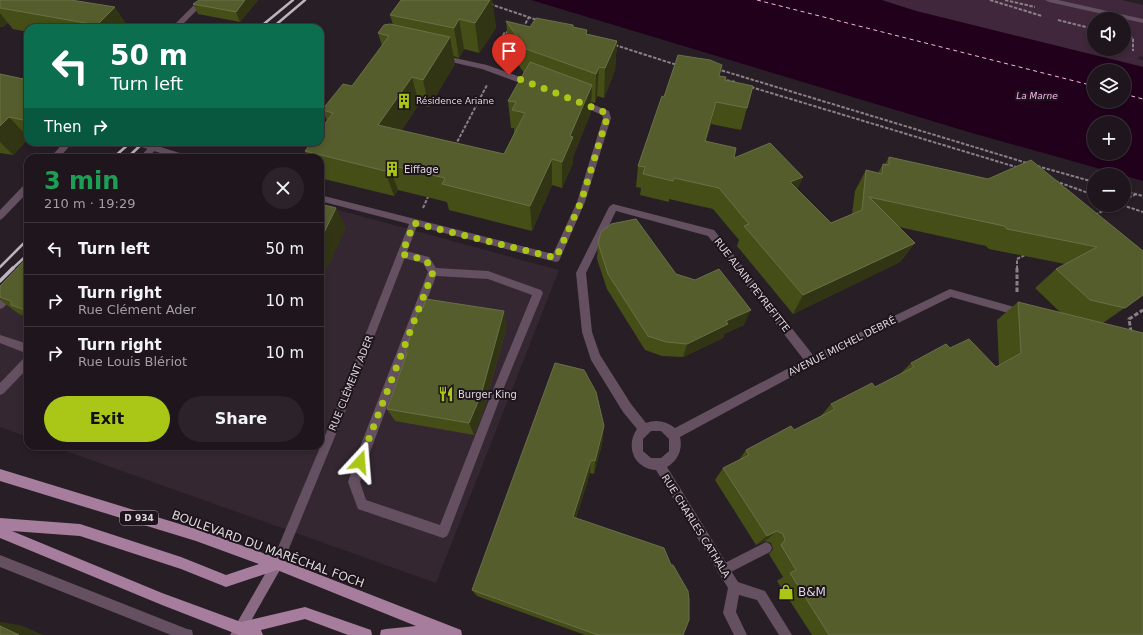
<!DOCTYPE html>
<meta charset="utf-8">
<style>
:root{--surface:#1e161c;--page:#2b2329;--text:#f1f3f6;--muted:#a19fa3;--line:#3c353b;--accent:#aac718}
body{margin:0;font-family:"DejaVu Sans",sans-serif;background:var(--page);color:var(--text);height:100vh;display:flex;flex-direction:column;font-size:15px;white-space:nowrap}
*{box-sizing:border-box;margin:0}
p{font-size:13px;color:var(--muted)}
.icon{flex:none;width:22px;height:22px;fill:none;stroke:currentColor;stroke-width:2;stroke-linecap:round;stroke-linejoin:round}
.map{position:relative;flex:1;overflow:hidden}
.panel{position:absolute;left:24px;top:154px;width:300px;height:296px;display:flex;flex-direction:column;background:var(--surface);border-radius:12px;box-shadow:0 2px 6px #0003,0 0 0 1px var(--line)}
.panel>*{flex:none}
.top-card{position:absolute;left:24px;top:24px;width:300px;height:122px;border-radius:12px;box-shadow:0 2px 6px #0003,0 0 0 1px var(--line);background:#0b6e4f;color:#fff;overflow:hidden}
.controls{position:absolute;left:1087px;top:12px;display:grid;gap:8px}
.controls a{display:grid;place-items:center;width:44px;height:44px;border-radius:50%;background:var(--surface);box-shadow:0 2px 6px #0003,0 0 0 1px var(--line);font-size:20px}
.pin{position:absolute;display:grid;place-items:center;width:34px;height:34px;color:#fff;margin:-41px -17px;border-radius:50% 50% 50% 0;rotate:-45deg;box-shadow:0 0 4px #0007}
.pin .icon{rotate:45deg}
.me{position:absolute;width:44px;margin:-22px;rotate:19deg;stroke-linejoin:round;filter:drop-shadow(0 0 3px #0008)}
.turn{display:flex;align-items:center;gap:14px;height:84px;padding:0 20px;font-size:18px}
.turn .icon{width:52px;height:52px;stroke-width:2.5}
.turn b{display:block;font-size:28px;line-height:34px}
.then{display:flex;align-items:center;height:38px;padding:0 20px;background:#0003;gap:8px;font-size:15px}
.round{display:grid;place-items:center;flex:none;width:42px;height:42px;border-radius:21px;background:var(--page)}
.summary{display:flex;align-items:center;justify-content:space-between;height:68px;padding:0 20px}
h1{font-size:24px;font-weight:700;line-height:30px;color:#1e9e55}
.button{display:flex;gap:8px;margin-top:auto;padding:8px 20px}
.button a{flex:1;height:46px;border-radius:24px;background:var(--accent);color:#111;font-size:16px;font-weight:700;line-height:46px;text-align:center}
.button a+a{background:var(--page);color:var(--text)}
ul{padding:0;list-style:none}
li{display:flex;align-items:center;gap:12px;height:52px;padding:0 20px;border-top:1px solid var(--line)}
li div{flex:1}
li b{display:block;font-size:15px}
li em{font-style:normal}
.map>svg:first-child{display:block}
.built{fill:#352732}
.green{fill:#40273b;fill-rule:evenodd}
.water{fill:#21001c;fill-rule:evenodd}
.lines{fill:none;stroke-linecap:round;stroke-linejoin:round}
.ferry{stroke:#fdb5ef;stroke-width:1;stroke-dasharray:4 3.5;stroke-linecap:butt}
.path-far1{stroke:#898187;stroke-width:2;stroke-dasharray:3.5 1.5;stroke-linecap:butt}
.path{stroke:#898187;stroke-width:3;stroke-dasharray:4.5 2;stroke-linecap:butt}
.service{fill:#645060;fill-rule:evenodd}
.minor{fill:#645060;fill-rule:evenodd}
.secondary{fill:#8a6a83;fill-rule:evenodd}
.primary{fill:#a77d9e;fill-rule:evenodd}
.rail-far1{stroke:#bcb5bb;stroke-width:2.5}
.rail{stroke:#bcb5bb;stroke-width:3.5}
.wall{fill:#454e17}
.shaded-wall{fill:#323514}
.building{fill:#555d2c;stroke:#6a7048}
.route{stroke:#aac718;stroke-width:7;stroke-dasharray:0 12.6}
.labels{text-anchor:middle;dominant-baseline:central;stroke-width:4;stroke-linejoin:round;paint-order:stroke}
.far-water-label{font-size:9px;font-style:italic;fill:#fdb5ef;stroke:#1e151c}
.far-poi-label{font-size:9px;fill:#ded8dd;stroke:#1e151c;text-anchor:start}
.shield{fill:#1e151c;stroke:#a49ea3;stroke-width:1}
.shield-label{font-size:9px;font-weight:bold;fill:#ded8dd}
.poi-label{font-size:10px;fill:#ded8dd;stroke:#1e151c;text-anchor:start}
.street-label{font-size:10px;fill:#ded8dd;stroke:#1e151c}
.near-street-label{font-size:12px;fill:#ded8dd;stroke:#1e151c}
.near-poi-label{font-size:12px;fill:#ded8dd;stroke:#1e151c;text-anchor:start}
</style>
<div class="map">
<svg width="1143" height="635" viewBox="0 0 1143 635">
<rect width="100%" height="100%" fill="#281e26"/>
<g class="built">
<polygon points="320,205 559,270 436,583 52,446 320,446"/>
<polygon points="28,268 28,437 0,427 0,296"/>
</g>
<path class="green" d="M 879,0 L 1122,0 L 1143,5 L 1143,57 L 1139,56 L 1138,59 L 1143,60 L 1143,67 L 916,11 ZM 1094,19 L 1124,19 L 1124,49 L 1094,49 Z"/>
<path class="water" d="M 531,0 L 882,0 L 916,11 L 1143,67 L 1143,181 L 972,133 ZM 1094,71 L 1124,71 L 1124,101 L 1094,101 ZM 1094,123 L 1124,123 L 1124,153 L 1094,153 Z"/>
<g class="lines">
<g class="ferry">
<polyline points="757,0 1094,86"/>
<polyline points="1124,94 1143,99"/>
</g>
<g class="path-far1">
<polyline points="990,0 1042,16"/>
<polyline points="1005,0 1035,7"/>
<polyline points="490,4 537,20"/>
<polyline points="1058,20 1094,29"/>
<polyline points="523,28 529,17"/>
<polyline points="1124,36 1133,38 1133,51"/>
<polyline points="615,45 677,65"/>
<polyline points="493,53 505,32 509,33"/>
<polyline points="717,69 1027,163"/>
<polyline points="722,79 735,82"/>
<polyline points="751,87 1016,167"/>
<polyline points="455,146 487,85"/>
<polyline points="1037,166 1094,182"/>
<polyline points="1055,181 1094,195"/>
<polyline points="1124,191 1143,196"/>
<polyline points="1124,200 1136,194"/>
<polyline points="1122,205 1143,212"/>
<polyline points="423,208 428,197"/>
<polyline points="1095,215 1114,205"/>
<polyline points="1017,269 1017,259 1025,255"/>
</g>
<g class="path">
<polyline points="1017,268 1017,294"/>
<polyline points="1131,332 1129,319 1143,310"/>
</g>
<g class="service">
<polygon points="153,145 157,148 148,158 139,158 150,146"/>
<path d="M 402,250 L 429,257 L 436,268 L 488,271 L 541,290 L 543,293 L 505,385 L 449,532 L 447,536 L 443,538 L 358,509 L 348,482 L 358,452 L 428,272 L 423,263 L 399,257 L 397,254 L 399,251 ZM 436,276 L 488,279 L 532,295 L 495,385 L 440,525 L 366,500 L 360,482 L 370,452 Z"/>
<polygon points="28,272 28,282 3,308 0,309 0,298 25,273"/>
<polygon points="0,335 28,344 28,354 0,343"/>
<polygon points="28,356 28,368 4,393 0,395 0,383 24,358"/>
<polygon points="766,542 770,544 772,548 770,552 727,574 723,576 719,574 717,570 719,566"/>
<polygon points="0,555 187,629 192,630 193,635 171,635 0,567"/>
</g>
<g class="minor">
<polygon points="199,0 207,0 179,28 171,28"/>
<polygon points="1045,0 1058,0 1143,19 1143,23 1049,2"/>
<polygon points="438,55 441,55 487,65 534,82 535,84 531,87 528,86 482,69 438,59"/>
<polygon points="580,99 609,111 611,118 585,202 559,261 556,262 417,226 347,407 281,568 277,570 273,568 271,564 337,407 409,224 320,201 320,195 553,254 577,202 603,118 602,115 577,104 576,102"/>
<polygon points="64,142 73,142 59,158 50,158"/>
<polygon points="131,142 145,142 189,156 190,158 176,158 132,144"/>
<polygon points="28,183 28,192 3,218 0,220 0,210 25,184"/>
<path d="M 613,204 L 714,230 L 813,355 L 950,289 L 1022,309 L 1026,310 L 1027,313 L 1026,316 L 1022,317 L 951,297 L 815,364 L 680,437 C 683,449 678,461 667,467 L 738,582 L 765,591 L 792,635 L 779,635 L 757,600 L 739,595 L 736,612 L 747,635 L 734,635 L 723,613 L 728,588 L 656,470 C 634,469 625,446 637,429 L 623,412 L 591,360 L 582,332 L 576,273 L 609,207 ZM 616,211 L 708,236 L 804,360 L 675,428 C 666,421 656,419 646,423 L 631,404 L 600,355 L 592,332 L 586,273 ZM 651,431 L 661,431 L 669,439 L 669,451 L 661,458 L 651,458 L 643,451 L 643,439 Z"/>
</g>
<polygon class="secondary" points="277,558 281,560 283,564 281,568 243,635 230,635 273,560"/>
<polygon class="primary" points="0,469 196,529 277,558 461,630 462,635 380,635 381,630 386,629 416,626 277,570 226,587 181,569 80,536 12,531 162,593 241,622 305,607 371,630 372,635 348,635 305,619 261,630 263,635 239,635 162,605 0,538 0,518 80,524 181,557 226,575 259,564 196,541 0,481"/>
<g class="rail-far1">
<polyline points="259,28 293,0"/>
<polyline points="272,28 305,0"/>
<polyline points="113,158 131,142"/>
<polyline points="127,158 144,142"/>
<polyline points="0,267 28,239"/>
<polyline points="12,269 28,254"/>
</g>
<polyline class="rail" points="0,281 13,268"/>
</g>
<g class="wall">
<polygon points="0,0 129,28 28,28 28,32 13,29 8,23 2,27 0,26"/>
<polygon points="258,0 240,22 198,14 193,4"/>
<polygon points="401,0 492,0 496,28 479,53 464,49 459,58 453,56 455,64 429,107 419,104 401,131 504,154 514,133 514,128 511,128 508,101 524,73 509,51 506,21 530,27 573,27 587,30 587,34 617,41 615,70 604,98 597,96 595,103 592,102 591,112 573,157 573,163 562,188 552,185 532,231 449,210 447,202 398,190 394,196 320,178 320,158 308,158 305,151 327,121 322,110 352,86 382,46 378,33 393,25 390,15"/>
<polygon points="0,74 28,80 28,139 13,155 0,153"/>
<polygon points="719,76 725,80 747,108 741,130 711,124 706,141 734,158 797,189 831,223 852,214 855,191 866,170 878,173 883,164 885,164 889,157 988,179 1031,160 1143,295 1103,323 1143,635 812,635 777,581 783,577 769,554 773,549 771,543 765,541 756,545 715,480 723,468 739,460 746,450 794,430 820,417 831,404 875,387 899,375 911,363 950,348 996,367 999,365 997,320 1018,302 1061,313 1035,288 1056,269 1065,264 989,249 986,246 899,227 915,243 900,262 793,314 737,246 739,240 713,209 669,199 669,202 640,195 641,188 636,187 638,166 664,97"/>
<polygon points="598,243 676,274 744,325 724,334 723,338 683,357 662,356 645,350 607,289 597,259"/>
<polygon points="28,257 28,317 19,314 0,300 0,286"/>
<polygon points="507,326 484,408 474,435 395,421 387,409 406,355 405,353"/>
<polygon points="603,440 594,474 590,473 576,518 683,635 585,635 477,596 472,590"/>
</g>
<g class="shaded-wall">
<polygon points="245,0 258,0 240,22 236,12"/>
<polygon points="490,0 492,0 496,28 479,53 475,23"/>
<polygon points="115,7 129,28 99,28 97,25"/>
<polygon points="0,13 8,23 2,27 0,25"/>
<polygon points="459,19 464,49 459,58 454,28"/>
<polygon points="450,37 455,64 429,107 423,80"/>
<polygon points="617,41 615,70 604,98 605,68"/>
<polygon points="599,67 597,96 595,103 596,74"/>
<polygon points="412,77 419,104 387,152 378,125"/>
<polygon points="592,85 591,112 573,157 573,163 562,188 562,162 570,136"/>
<polygon points="28,93 28,102 23,97"/>
<polygon points="716,102 711,124 700,163 705,141"/>
<polygon points="9,117 28,137 28,139 13,155 0,142 0,126"/>
<polygon points="552,159 552,185 532,231 530,206"/>
<polygon points="389,165 398,190 394,196 385,171"/>
<polygon points="803,177 794,198 790,182"/>
<polygon points="336,208 346,228 320,284 320,241"/>
<polygon points="915,243 900,262 793,314 803,295"/>
<polygon points="1143,295 1100,325 1125,308"/>
<polygon points="751,310 744,325 724,334 723,338 683,357 687,344 726,321"/>
<polygon points="504,311 507,326 484,408 474,435 469,423"/>
<polygon points="604,426 603,440 594,474 595,461"/>
<polygon points="591,460 590,473 573,527 573,517"/>
<polygon points="777,531 765,541 756,545 767,536"/>
<polygon points="0,622 20,625 43,635 19,635 0,629"/>
</g>
<g class="building">
<polygon points="0,0 71,0 115,7 97,25 0,8"/>
<polygon points="199,0 245,0 236,12 193,4"/>
<polygon points="401,0 490,0 475,23 459,19 454,28 390,15"/>
<polygon points="536,18 573,25 573,27 587,30 586,34 617,41 605,68 599,67 596,74 526,49 506,21 530,27"/>
<polygon points="390,24 450,37 423,80 412,77 378,125 504,154 525,113 512,110 516,102 508,101 530,62 592,85 570,136 573,137 562,162 552,159 530,206 442,184 445,178 389,165 385,171 305,151 312,142 320,142 320,130 333,113 322,110 343,84 352,86 389,36 378,33 384,25"/>
<polygon points="678,55 710,60 722,65 719,76 726,77 725,80 753,86 747,108 716,102 705,141 736,148 734,158 770,143 803,177 790,182 831,223 862,210 866,170 882,174 883,164 889,165 889,157 988,179 1031,160 1143,251 1143,295 1125,308 1090,300 1056,269 1097,247 1007,229 1004,226 869,197 915,243 803,295 744,226 749,224 719,188 674,178 673,181 643,174 645,167 638,166 662,96 664,97"/>
<polygon points="0,74 28,80 28,93 23,97 28,98 28,121 9,117 0,126"/>
<polygon points="126,154 140,158 122,158"/>
<polygon points="320,204 336,208 320,241"/>
<polygon points="636,219 676,274 695,280 719,269 751,310 726,321 728,324 687,344 666,342 648,336 608,274 598,243 601,232 611,224"/>
<polygon points="28,257 28,311 11,305 11,301 0,297 0,286"/>
<polygon points="426,299 504,311 481,395 469,423 387,409 407,353 405,353 419,307 423,308"/>
<polygon points="1018,302 1143,333 1143,635 829,635 790,573 796,570 781,545 785,540 783,534 777,531 767,536 723,468 749,455 746,450 791,426 794,430 835,409 831,404 872,383 875,387 914,367 911,363 946,344 950,348 969,339 996,367 1021,353"/>
<polygon points="555,363 584,370 596,392 604,426 595,461 591,460 573,517 664,548 671,565 673,565 688,591 689,599 689,620 683,635 598,635 472,590"/>
<polygon points="0,626 19,635 0,635"/>
</g>
<g class="lines">
<polyline class="route" points="360,462 433,272 426,260 402,254 414,223 556,258 581,202 607,118 606,113 597,109 509,75"/>
</g>
<defs>
<symbol id="building-bare" viewBox="-9 -9 18 18"><path d="M-4-6H4V6H1V3H-1V6H-4ZM-2.5-4.3h1.7v1.8h-1.7ZM.8-4.3h1.7v1.8H.8ZM-2.5-1h1.7V.8h-1.7ZM.8-1h1.7V.8H.8Z" fill="#aac718" stroke="#1e151c" stroke-width="2.5" paint-order="stroke"/></symbol>
<symbol id="restaurant-bare" viewBox="-9 -9 18 18"><path d="M-5-6h1v4h1v-4h1v4h1v-4h1v5L-1.5 .5V6h-2V.5L-5-1ZM5-6V6H3V1.5H1.5Q1.5-4 5-6Z" fill="#aac718" stroke="#1e151c" stroke-width="2.5" paint-order="stroke"/></symbol>
<symbol id="shop-bare" viewBox="-9 -9 18 18"><path d="M-5-2.5h2.3a2.7 3.5 0 0 1 5.4 0H5L5.5 6h-11ZM-1.5-2.5h3a1.5 2.3 0 0 0-3 0Z" fill="#aac718" stroke="#1e151c" stroke-width="2.5" paint-order="stroke"/></symbol>
</defs>
<g fill-rule="evenodd">
<use href="#building-bare" x="393" y="90" width="22" height="22"/>
<use href="#building-bare" x="381" y="158" width="22" height="22"/>
<use href="#restaurant-bare" x="435" y="383" width="22" height="22"/>
<use href="#shop-bare" x="775" y="581" width="22" height="22"/>
</g>
<g class="labels">
<g class="far-water-label">
<text x="1037" y="96">La Marne</text>
</g>
<g class="far-poi-label">
<text x="416" y="101">Résidence Ariane</text>
</g>
<rect class="shield" x="120" y="511" width="38" height="14" rx="3"/>
<g class="shield-label">
<text x="139" y="518">D 934</text>
</g>
<g class="poi-label">
<text x="404" y="169">Eiffage</text>
<text x="458" y="394">Burger King</text>
</g>
<g class="street-label">
<text transform="translate(752 285) rotate(52)">RUE ALAIN PEYREFITTE</text>
<text transform="translate(842 346) rotate(-27)">AVENUE MICHEL DEBRÉ</text>
<text transform="translate(351 383) rotate(-68)">RUE CLÉMENT ADER</text>
<text transform="translate(696 526) rotate(58)">RUE CHARLES CATHALA</text>
</g>
<g class="near-street-label">
<text transform="translate(268 549) rotate(20)">BOULEVARD DU MARÉCHAL FOCH</text>
</g>
<g class="near-poi-label">
<text x="798" y="592">B&amp;M</text>
</g>
</g>
</svg>
<div class="controls">
<a><svg class="icon" aria-label="sound" viewBox="0 0 24 24"><path d="M4 9h4l5-4v14l-5-4H4zM17 9q2 3 0 6"/></svg></a>
<a><svg class="icon" aria-label="layers" viewBox="0 0 24 24"><path d="M12 4l9 5-9 5-9-5zM3 14l9 5 9-5"/></svg></a>
<a>+</a>
<a>−</a>
</div>
<div class="pin" style="left:509px;top:75px;background:#d93025"><svg class="icon" aria-label="arrive" viewBox="0 0 24 24"><path d="M6 21V4h12l-3 4 3 4H6"/></svg></div>
<svg class="me" style="left:360px;top:462px" viewBox="-20 -20 40 40"><path d="M0-17L14 15 0 8-14 15z" fill="#aac718" stroke="#fff" stroke-width="4"/></svg>
<div class="top-card">
<div class="turn"><svg class="icon" aria-label="left" viewBox="0 0 24 24"><path d="M17 20v-9H6M10 6l-5 5 5 5"/></svg><div><b>50 m</b>Turn left</div></div>
<div class="then">Then<svg class="icon" aria-label="right" viewBox="0 0 24 24"><path d="M7 20v-9h11M14 6l5 5-5 5"/></svg></div>
</div>
<section class="panel">
<div class="summary"><div><h1>3 min</h1><p>210 m · 19:29</p></div><a class="round"><svg class="icon" aria-label="close" viewBox="0 0 24 24"><path d="M6 6l12 12M18 6L6 18"/></svg></a></div>
<ul>
<li><svg class="icon" aria-label="left" viewBox="0 0 24 24"><path d="M17 20v-9H6M10 6l-5 5 5 5"/></svg><div><b>Turn left</b></div><em>50 m</em></li>
<li><svg class="icon" aria-label="right" viewBox="0 0 24 24"><path d="M7 20v-9h11M14 6l5 5-5 5"/></svg><div><b>Turn right</b><p>Rue Clément Ader</p></div><em>10 m</em></li>
<li><svg class="icon" aria-label="right" viewBox="0 0 24 24"><path d="M7 20v-9h11M14 6l5 5-5 5"/></svg><div><b>Turn right</b><p>Rue Louis Blériot</p></div><em>10 m</em></li>
</ul>
<div class="button"><a>Exit</a><a>Share</a></div>
</section>
</div>
